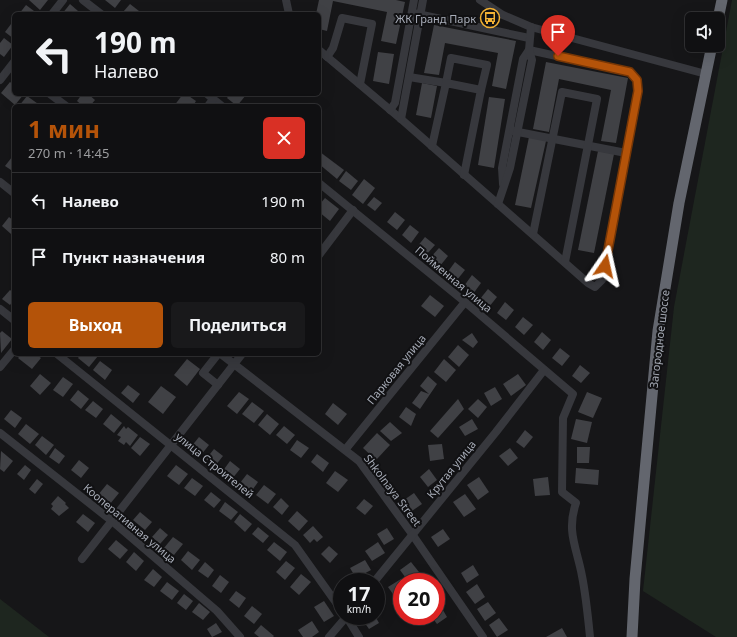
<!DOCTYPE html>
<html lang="ru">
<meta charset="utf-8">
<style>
:root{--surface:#101012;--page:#19191b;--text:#f1f3f6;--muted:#9c9d9f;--line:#303032;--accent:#b45309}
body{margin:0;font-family:"Noto Sans",sans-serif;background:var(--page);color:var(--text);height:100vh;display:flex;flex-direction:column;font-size:15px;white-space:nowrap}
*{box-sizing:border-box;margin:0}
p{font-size:13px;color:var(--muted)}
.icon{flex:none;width:22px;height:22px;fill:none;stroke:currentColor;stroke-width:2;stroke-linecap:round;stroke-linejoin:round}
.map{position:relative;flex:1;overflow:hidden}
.panel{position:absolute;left:12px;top:104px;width:309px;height:252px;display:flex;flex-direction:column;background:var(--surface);border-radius:6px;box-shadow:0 4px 16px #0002,0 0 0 1px var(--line)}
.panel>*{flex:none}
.banner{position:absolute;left:12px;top:12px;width:309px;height:84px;border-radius:6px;box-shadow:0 4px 16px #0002,0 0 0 1px var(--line);background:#101012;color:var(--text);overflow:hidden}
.buttons{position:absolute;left:685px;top:12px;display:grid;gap:8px}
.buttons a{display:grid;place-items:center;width:40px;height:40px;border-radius:6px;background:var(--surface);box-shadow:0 4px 16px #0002,0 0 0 1px var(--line);font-size:20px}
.speed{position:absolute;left:333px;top:573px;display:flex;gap:8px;font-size:20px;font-weight:700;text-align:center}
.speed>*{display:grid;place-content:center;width:52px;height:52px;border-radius:50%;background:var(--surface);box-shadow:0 4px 16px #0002,0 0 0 1px var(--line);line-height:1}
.speed small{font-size:10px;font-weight:400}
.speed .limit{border:6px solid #d22;background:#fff;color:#111}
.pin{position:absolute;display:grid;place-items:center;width:34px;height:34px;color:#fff;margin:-41px -17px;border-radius:50% 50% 50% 0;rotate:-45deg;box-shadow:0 0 4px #0007}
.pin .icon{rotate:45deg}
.me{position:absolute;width:44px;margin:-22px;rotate:11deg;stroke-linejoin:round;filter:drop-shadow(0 0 3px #0008)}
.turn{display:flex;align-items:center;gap:14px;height:84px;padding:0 16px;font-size:18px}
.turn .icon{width:52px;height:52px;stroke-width:2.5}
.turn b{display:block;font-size:28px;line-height:34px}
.round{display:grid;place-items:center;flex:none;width:42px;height:42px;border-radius:6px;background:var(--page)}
.summary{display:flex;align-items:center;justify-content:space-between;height:68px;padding:0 16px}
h1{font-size:24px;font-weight:700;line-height:30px;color:var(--accent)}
.action{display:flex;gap:8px;margin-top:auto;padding:8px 16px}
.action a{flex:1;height:46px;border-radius:6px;background:var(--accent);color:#fff;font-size:16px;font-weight:700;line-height:46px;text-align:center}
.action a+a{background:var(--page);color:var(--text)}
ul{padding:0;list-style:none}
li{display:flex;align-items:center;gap:12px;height:56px;padding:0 16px;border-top:1px solid var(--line)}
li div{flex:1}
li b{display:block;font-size:15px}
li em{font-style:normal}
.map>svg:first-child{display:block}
.green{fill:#1e261f}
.building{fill:#404145}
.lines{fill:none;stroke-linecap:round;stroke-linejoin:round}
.minor{stroke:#37383d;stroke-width:8}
.highway{stroke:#63666e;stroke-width:11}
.route-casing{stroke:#753606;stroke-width:10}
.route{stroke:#b45309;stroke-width:7}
.labels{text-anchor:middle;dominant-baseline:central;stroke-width:4;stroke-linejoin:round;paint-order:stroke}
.poi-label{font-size:11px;fill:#a8adb8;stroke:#111113;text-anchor:end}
.street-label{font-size:11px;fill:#a8adb8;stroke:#111113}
</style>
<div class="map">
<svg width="737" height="637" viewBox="0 0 737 637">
<rect width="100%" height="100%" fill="#161618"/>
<g class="green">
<polygon points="732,0 737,0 737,637 716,637 643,591 674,307"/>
<polygon points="0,599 49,637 0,637"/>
</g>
<g class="building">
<polygon points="29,0 48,0 40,10"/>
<polygon points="105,0 121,0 115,8"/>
<polygon points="319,0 396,0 405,2 396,44 381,41 387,12 333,1 327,31 319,29 319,14 316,14"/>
<polygon points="70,4 78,11 76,14 62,14"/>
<polygon points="130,4 139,11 137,14 123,12"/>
<polygon points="26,5 38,14 19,14"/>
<polygon points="14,20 14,39 5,32"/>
<polygon points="434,25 516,41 506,89 492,86 498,53 445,43 439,75 424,73"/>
<polygon points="4,38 13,45 4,57 0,54 0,43"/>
<polygon points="378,52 394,54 389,84 373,81"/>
<polygon points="546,62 628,78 616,143 601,141 611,90 559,79 549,132 533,129"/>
<polygon points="10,82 14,85 14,94 24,94 15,105 1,93"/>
<polygon points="422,83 437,86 431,118 416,115"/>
<polygon points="82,94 88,94 95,100 90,106 83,106 77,101"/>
<polygon points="183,94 186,94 196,101 193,106 174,106"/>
<polygon points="230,94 244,94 246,95 237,106 227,98"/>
<polygon points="27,96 41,106 19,106"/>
<polygon points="489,97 505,99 494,168 478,165"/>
<polygon points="529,137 546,141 531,208 515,205"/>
<polygon points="598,151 614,154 594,253 578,250"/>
<polygon points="320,152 344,170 337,179 319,164"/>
<polygon points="12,157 14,158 14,172 5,166"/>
<polygon points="346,171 358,181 351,190 339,181"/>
<polygon points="364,179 375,188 363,204 352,195"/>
<polygon points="374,197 382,203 375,211 367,205"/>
<polygon points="325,198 339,209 330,221 319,212 319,205"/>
<polygon points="395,212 405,220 397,230 387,222"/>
<polygon points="9,217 14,221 14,231 11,234 2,226"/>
<polygon points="410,225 419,232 411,243 402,235"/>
<polygon points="425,237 435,245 426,255 417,247"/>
<polygon points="439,248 448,256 440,266 430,258"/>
<polygon points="455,262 465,270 457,280 447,273"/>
<polygon points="472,275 481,283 473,294 464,286"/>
<polygon points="488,289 497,297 489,307 480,299"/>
<polygon points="10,290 14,293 14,300 10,305 2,299"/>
<polygon points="430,295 444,306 435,317 421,306"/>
<polygon points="505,302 514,310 506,320 497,313"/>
<polygon points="523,317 533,325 524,335 515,327"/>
<polygon points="2,331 12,339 1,353 0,333"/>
<polygon points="542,332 551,340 543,350 534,342"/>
<polygon points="472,333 478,342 473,348 462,340"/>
<polygon points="458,345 469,355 459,367 448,357"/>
<polygon points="560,348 570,356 562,366 552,358"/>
<polygon points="22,354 36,354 41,358 32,369 18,358"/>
<polygon points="81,354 96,354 98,356 89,367 78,358"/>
<polygon points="187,359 200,369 187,386 174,375"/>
<polygon points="444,359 456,370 446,382 434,372"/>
<polygon points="100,361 112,370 105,380 93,370"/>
<polygon points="580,365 590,373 581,383 572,376"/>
<polygon points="40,374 51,383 40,395 30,386"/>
<polygon points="518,374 526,385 511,396 503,384"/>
<polygon points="428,376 437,384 420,409 412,403 421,391 429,394 420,386"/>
<polygon points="63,377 73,384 63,397 53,390"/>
<polygon points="128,385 140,394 133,403 121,393"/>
<polygon points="161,386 176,397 163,414 148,402"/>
<polygon points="495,387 502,399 491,406 484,393"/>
<polygon points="78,390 89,399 81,409 70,400"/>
<polygon points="239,392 249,399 237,414 227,406"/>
<polygon points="587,392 602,398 593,418 578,412"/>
<polygon points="458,399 464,409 438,438 430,431"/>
<polygon points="478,399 487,407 478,418 468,409"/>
<polygon points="93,401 103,409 96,418 85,410"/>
<polygon points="252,402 264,411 254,423 242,414"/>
<polygon points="333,403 347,414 338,425 325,414"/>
<polygon points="406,407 416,414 411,426 399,417"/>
<polygon points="11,410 22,418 15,428 4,419"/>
<polygon points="111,414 122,423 114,433 103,424"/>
<polygon points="267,414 279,424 270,435 258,425"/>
<polygon points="472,419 478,429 465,436 459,427"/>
<polygon points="576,419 592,422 587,443 571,439"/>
<polygon points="390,422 402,433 391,441 380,431"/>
<polygon points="26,424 39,434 30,444 18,434"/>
<polygon points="124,426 126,429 128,427 138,435 130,446 126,442 124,445 118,441 121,437 117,435"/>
<polygon points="284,426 295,435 287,444 276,435"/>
<polygon points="525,430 533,437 524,448 516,442"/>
<polygon points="377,433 390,445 376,460 363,448"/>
<polygon points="42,436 54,445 46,455 35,445"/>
<polygon points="140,437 150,444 140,456 131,448"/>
<polygon points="199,437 209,445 201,455 191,447"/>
<polygon points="297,440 309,448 301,458 290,450"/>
<polygon points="442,444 444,459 430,461 428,445"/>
<polygon points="577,447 590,447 589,463 577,463"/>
<polygon points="55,448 65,456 59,464 49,457"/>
<polygon points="510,448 518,458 508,466 499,456"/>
<polygon points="214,449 223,456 215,466 206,459"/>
<polygon points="1,451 13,461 4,472 0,469"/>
<polygon points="317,454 329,463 323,472 311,462"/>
<polygon points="79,460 89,468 81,478 71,470"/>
<polygon points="230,461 240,469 232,479 222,472"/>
<polygon points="25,465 31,470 24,480 17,474"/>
<polygon points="176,465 188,474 179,485 167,476"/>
<polygon points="576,468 599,470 598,485 575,483"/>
<polygon points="429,469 437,480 428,487 420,477"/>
<polygon points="335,471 348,480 338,492 326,483"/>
<polygon points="247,474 258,482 251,492 240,483"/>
<polygon points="479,477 489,492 478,500 467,485"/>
<polygon points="548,477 550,495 535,496 533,479"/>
<polygon points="192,478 203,486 195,496 184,488"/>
<polygon points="37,479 43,484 35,494 29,489"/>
<polygon points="107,484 119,493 110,504 98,495"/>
<polygon points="264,485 276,494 268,504 256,495"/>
<polygon points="211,492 221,500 214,508 204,500"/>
<polygon points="414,493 422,504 409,513 401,502"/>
<polygon points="465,494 476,509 464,517 453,502"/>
<polygon points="58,496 66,503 65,504 69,508 59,516 51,509 53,506 51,504"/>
<polygon points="281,498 289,506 282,515 273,507"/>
<polygon points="364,499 373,506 365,515 356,508"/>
<polygon points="225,502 238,512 231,520 219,511"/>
<polygon points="297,511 308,521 299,531 288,521"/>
<polygon points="140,512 152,522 145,530 133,520"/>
<polygon points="83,514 95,523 88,532 76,522"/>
<polygon points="240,514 252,524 245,532 234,522"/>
<polygon points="313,526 323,537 317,542 314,539 310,543 303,535"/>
<polygon points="258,527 269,536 263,543 252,534"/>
<polygon points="160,528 168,535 160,544 152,537"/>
<polygon points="387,528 394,539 384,545 377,534"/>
<polygon points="443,529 450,539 438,547 431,537"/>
<polygon points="173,537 183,544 174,555 164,548"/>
<polygon points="116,540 128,550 120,559 108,549"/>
<polygon points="274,542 287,552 280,561 267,550"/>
<polygon points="378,542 385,553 372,561 365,551"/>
<polygon points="329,546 338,554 330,563 321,554"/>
<polygon points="188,551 200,560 192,570 181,560"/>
<polygon points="134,552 144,561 136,571 126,562"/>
<polygon points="365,560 371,570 356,578 350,568"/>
<polygon points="286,561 295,568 285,580 276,572"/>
<polygon points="205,562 214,570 208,578 198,571"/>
<polygon points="411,562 419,572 408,581 400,570"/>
<polygon points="473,565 479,575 467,583 461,573"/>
<polygon points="153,569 162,577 154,587 144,580"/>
<polygon points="301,574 311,582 299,595 290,587"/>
<polygon points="220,575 229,582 221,593 212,586"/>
<polygon points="401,579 403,582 402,593 395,597 388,587"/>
<polygon points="167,582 179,591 172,600 160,591"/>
<polygon points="342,583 342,596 336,586"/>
<polygon points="477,584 485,597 475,604 466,592"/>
<polygon points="236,591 246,598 239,608 229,600"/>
<polygon points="184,594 193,601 186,610 177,603"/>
<polygon points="324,601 334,616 324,622 314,607"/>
<polygon points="488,602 496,613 485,621 477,609"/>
<polygon points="199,603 210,612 203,620 192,612"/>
<polygon points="440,605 447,617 437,624 431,616 436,616 436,608"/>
<polygon points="252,606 262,614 254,624 244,616"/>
<polygon points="367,616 375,616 379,623 369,629 362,619"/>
<polygon points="499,618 508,630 497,637 489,625"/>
<polygon points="312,621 319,632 312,637 303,637 298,630"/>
<polygon points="216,623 222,632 212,637 207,629"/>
<polygon points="261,625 274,636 273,637 259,637 254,633"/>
<polygon points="562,628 567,637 546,637"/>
</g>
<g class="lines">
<g class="minor">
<polyline points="83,0 101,14"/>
<polyline points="286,0 289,14"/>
<polyline points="480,0 503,15 531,27 706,74"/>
<polyline points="413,13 529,38"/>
<polyline points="52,14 63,0"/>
<polyline points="319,50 401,119 588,283 595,287 602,280 638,91 637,80 630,72 529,50 523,59 502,168 503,184"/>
<polyline points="327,57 333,48 342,18 372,24 360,84"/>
<polyline points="409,77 446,83 451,58 487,65 481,90"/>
<polyline points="0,80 14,62"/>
<polyline points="50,94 66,106"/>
<polyline points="207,94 222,106"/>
<polyline points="208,106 213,99"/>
<polyline points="390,110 395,103 414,0"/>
<polyline points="401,119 423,0"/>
<polyline points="513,131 626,153"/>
<polyline points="432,146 446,83 481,90 464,175"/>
<polyline points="0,182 14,193"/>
<path d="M 319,183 L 465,302 L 573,394 L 563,418 L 562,492 L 576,503 C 566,532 577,548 582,576 C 586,596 588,617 590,637"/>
<polyline points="498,204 510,168 532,60 529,50 531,27"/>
<polyline points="533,234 562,92 597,99 565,262"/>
<polyline points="319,255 353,210"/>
<polyline points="0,309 14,320"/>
<polyline points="57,354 295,545 342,611"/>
<polyline points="221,354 359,461 412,534 483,637"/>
<polyline points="0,367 14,350"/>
<polyline points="218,385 203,373 218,354"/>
<polyline points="0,433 112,521 217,611 240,637"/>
<polyline points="345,450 465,302"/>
<polyline points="82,559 242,354"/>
<polyline points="374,582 496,432 544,370"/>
<polyline points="346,616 359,637"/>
<polyline points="329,637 347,616"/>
</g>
<g class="highway">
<polyline points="718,19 722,0"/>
<polyline points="632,637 635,579 658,331 679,203 712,45"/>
</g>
</g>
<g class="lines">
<defs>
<polyline id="route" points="558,56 630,72 637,80 638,91 605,266"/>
</defs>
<use href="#route" class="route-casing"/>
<use href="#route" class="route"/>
</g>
<defs>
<symbol id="bus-ring" viewBox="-11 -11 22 22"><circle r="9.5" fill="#111113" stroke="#f2b134" stroke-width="1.5"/><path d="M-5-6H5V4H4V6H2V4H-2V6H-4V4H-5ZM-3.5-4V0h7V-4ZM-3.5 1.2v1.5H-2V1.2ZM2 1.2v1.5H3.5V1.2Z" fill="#f2b134"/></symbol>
</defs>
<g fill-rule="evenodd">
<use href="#bus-ring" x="479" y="7" width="22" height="22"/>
</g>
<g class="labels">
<g class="poi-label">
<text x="476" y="18">ЖК Гранд Парк</text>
</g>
<g class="street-label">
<text transform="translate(454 279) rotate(40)">Пойменная улица</text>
<text transform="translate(659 339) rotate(-83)">Загородное шоссе</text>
<text transform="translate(396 369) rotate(-51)">Парковая улица</text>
<text transform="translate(215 465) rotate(39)">улица Строителей</text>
<text transform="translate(451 469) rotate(-51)">Крутая улица</text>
<text transform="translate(393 490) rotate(53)">Shkolnaya Street</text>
<text transform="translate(130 523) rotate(40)">Кооперативная улица</text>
</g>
</g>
</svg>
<div class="buttons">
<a><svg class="icon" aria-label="sound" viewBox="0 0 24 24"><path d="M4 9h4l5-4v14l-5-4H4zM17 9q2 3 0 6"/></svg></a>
</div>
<div class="speed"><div>17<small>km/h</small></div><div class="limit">20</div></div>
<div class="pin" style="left:558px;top:56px;background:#d93025"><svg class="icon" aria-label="arrive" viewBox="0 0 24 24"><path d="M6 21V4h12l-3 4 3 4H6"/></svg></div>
<svg class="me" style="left:605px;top:266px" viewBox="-20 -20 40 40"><path d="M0-17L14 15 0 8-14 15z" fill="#b45309" stroke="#fff" stroke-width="4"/></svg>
<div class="banner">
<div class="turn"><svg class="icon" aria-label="left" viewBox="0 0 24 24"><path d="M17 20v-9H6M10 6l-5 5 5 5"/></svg><div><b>190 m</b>Налево</div></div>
</div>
<section class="panel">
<div class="summary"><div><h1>1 мин</h1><p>270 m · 14:45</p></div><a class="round" style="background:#d93025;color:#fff"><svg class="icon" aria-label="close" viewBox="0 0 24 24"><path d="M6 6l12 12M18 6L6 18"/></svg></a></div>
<ul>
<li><svg class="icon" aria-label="left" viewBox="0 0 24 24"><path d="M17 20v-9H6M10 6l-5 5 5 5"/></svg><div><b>Налево</b></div><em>190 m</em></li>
<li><svg class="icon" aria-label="arrive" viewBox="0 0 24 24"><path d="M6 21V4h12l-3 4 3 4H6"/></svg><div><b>Пункт назначения</b></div><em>80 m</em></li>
</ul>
<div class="action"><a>Выход</a><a>Поделиться</a></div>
</section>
</div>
